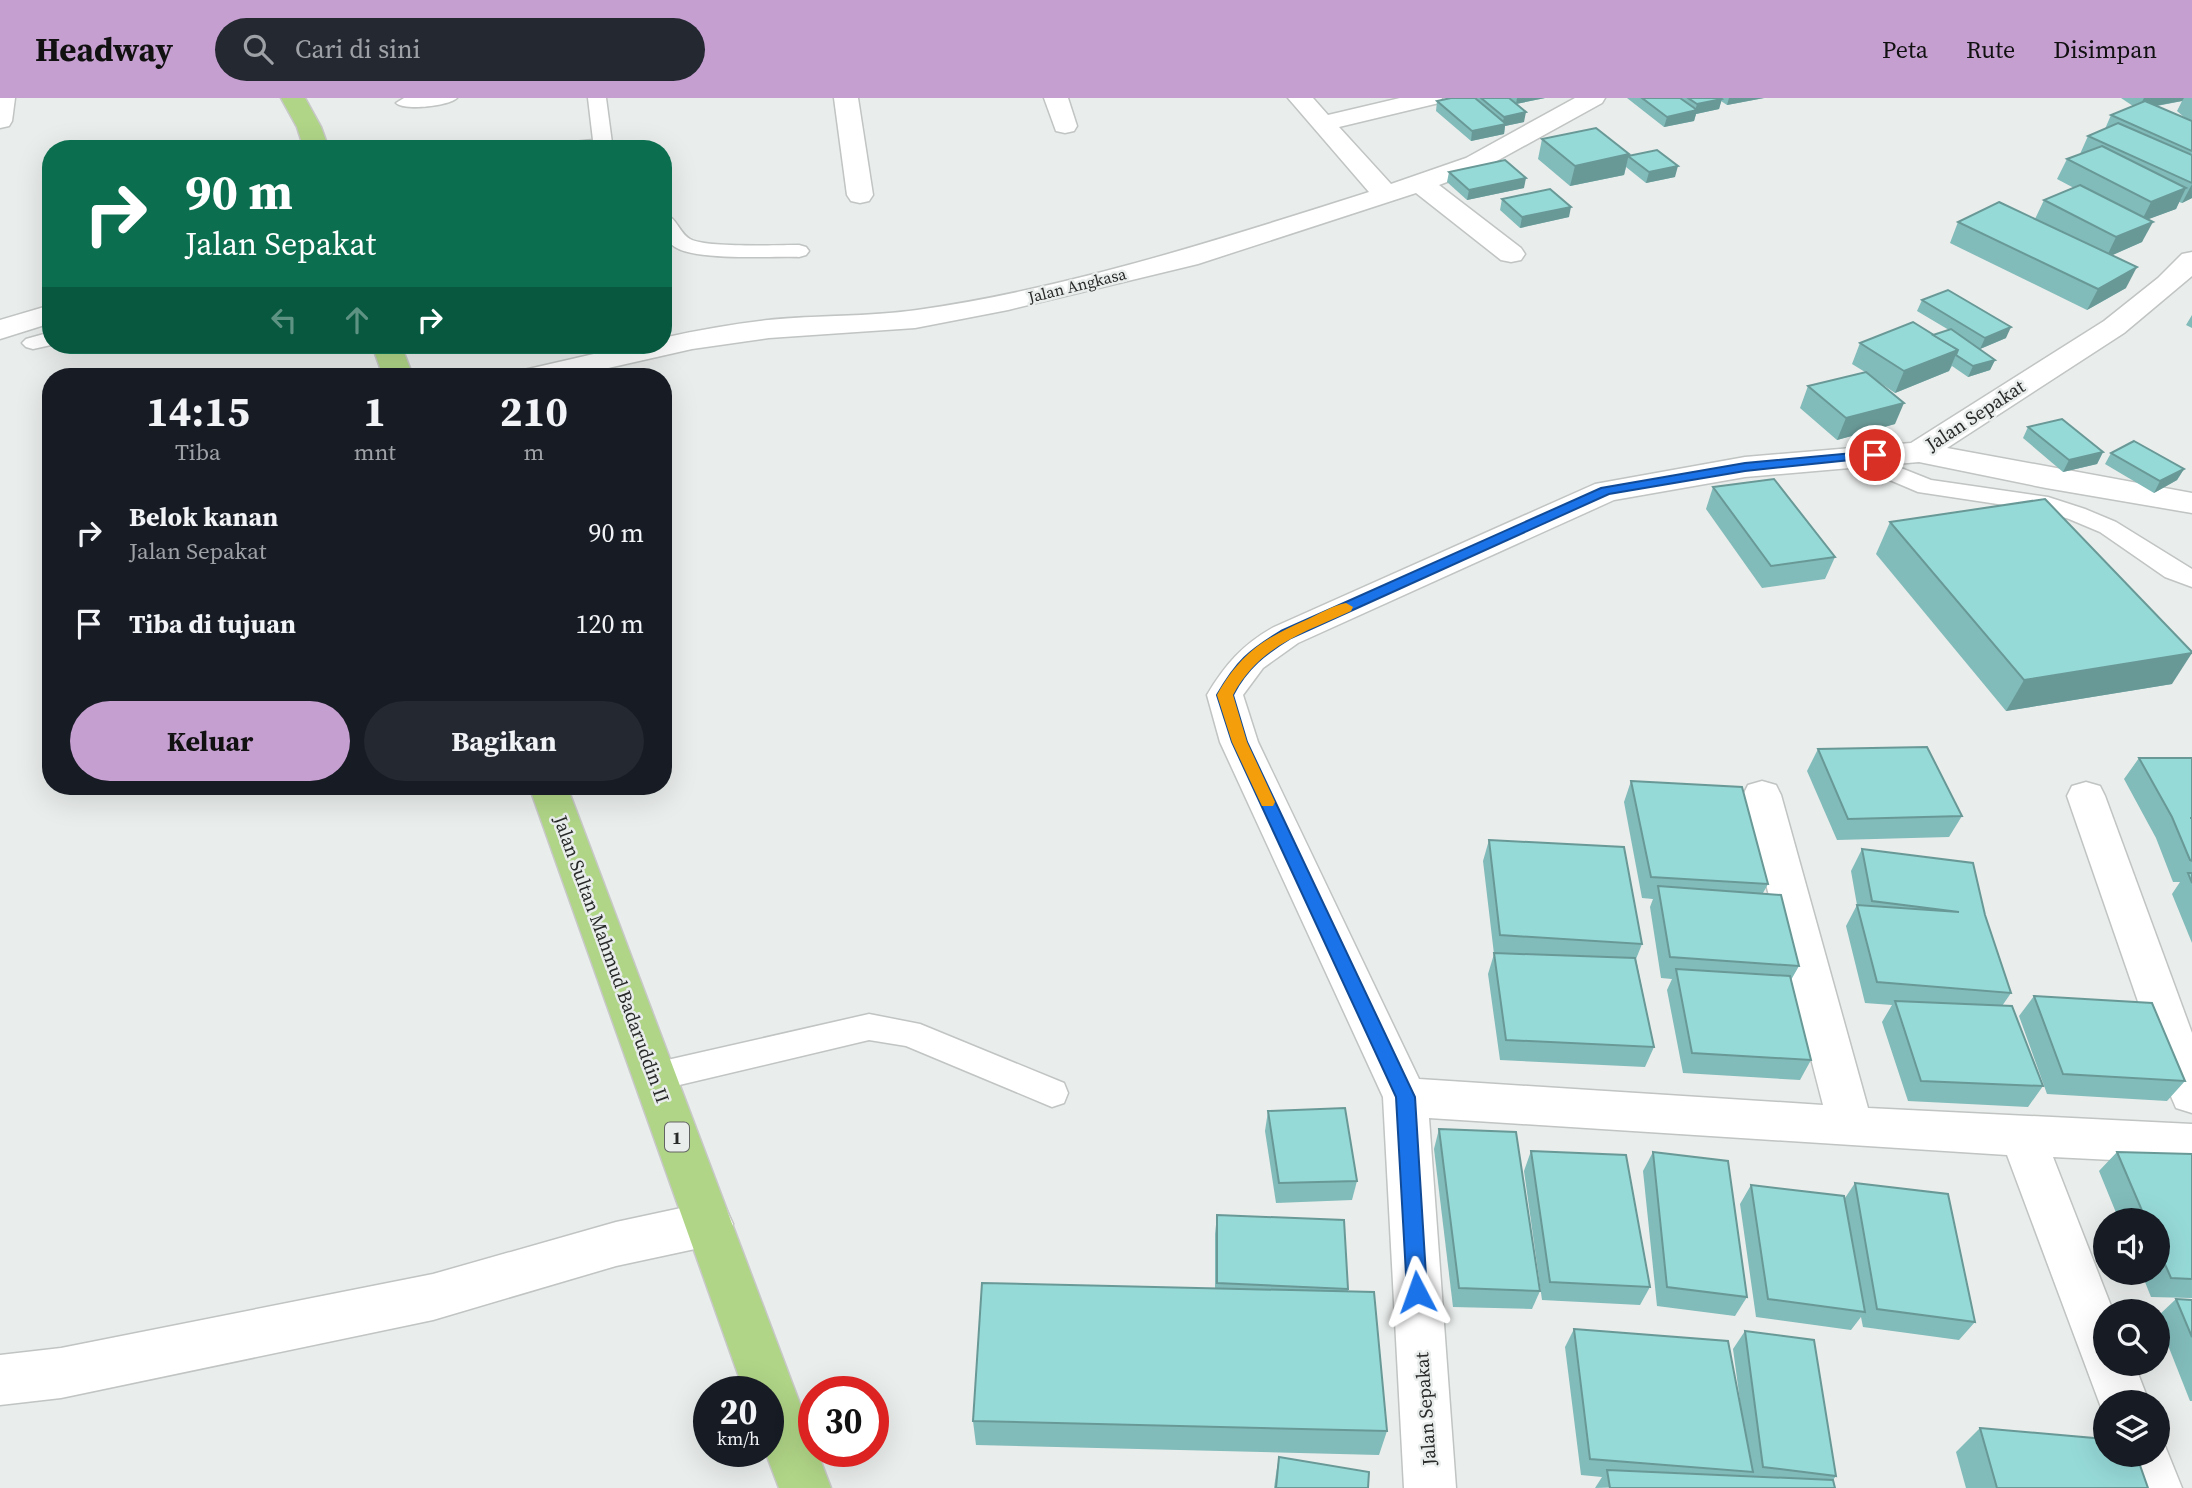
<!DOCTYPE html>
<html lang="id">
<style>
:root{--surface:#171b24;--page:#242831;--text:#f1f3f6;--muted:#9ea1a6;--accent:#c69fd1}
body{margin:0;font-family:"Source Serif 4",serif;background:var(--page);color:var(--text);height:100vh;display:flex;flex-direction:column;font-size:26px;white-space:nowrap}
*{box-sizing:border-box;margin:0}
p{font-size:23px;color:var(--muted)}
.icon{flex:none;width:38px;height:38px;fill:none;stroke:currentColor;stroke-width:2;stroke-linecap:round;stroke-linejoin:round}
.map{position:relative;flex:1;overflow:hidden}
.drawer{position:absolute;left:42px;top:270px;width:630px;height:427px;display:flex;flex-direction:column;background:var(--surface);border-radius:28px;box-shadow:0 7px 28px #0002}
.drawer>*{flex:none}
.banner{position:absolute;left:42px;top:42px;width:630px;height:214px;border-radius:28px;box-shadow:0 7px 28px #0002;background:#0b6e4f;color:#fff;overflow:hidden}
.fabs{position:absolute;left:2093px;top:1110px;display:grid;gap:14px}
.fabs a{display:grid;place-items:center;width:77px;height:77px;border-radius:50%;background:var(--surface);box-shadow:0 7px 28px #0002;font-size:35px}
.speed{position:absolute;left:693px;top:1278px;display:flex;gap:14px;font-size:35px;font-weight:700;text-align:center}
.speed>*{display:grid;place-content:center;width:91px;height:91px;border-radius:50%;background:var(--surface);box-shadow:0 7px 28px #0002;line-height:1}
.speed small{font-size:18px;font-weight:400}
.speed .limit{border:10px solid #d22;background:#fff;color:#111}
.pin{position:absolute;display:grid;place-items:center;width:60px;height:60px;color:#fff;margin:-30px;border:4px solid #fff;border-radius:50%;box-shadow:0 2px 7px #0007}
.me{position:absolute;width:77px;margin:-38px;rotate:356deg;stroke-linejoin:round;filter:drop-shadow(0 0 5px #0008)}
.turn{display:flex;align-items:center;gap:24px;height:147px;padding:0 28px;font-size:32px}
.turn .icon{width:91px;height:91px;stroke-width:2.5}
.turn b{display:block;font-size:49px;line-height:60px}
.lanes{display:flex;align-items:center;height:66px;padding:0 28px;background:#0003;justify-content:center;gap:35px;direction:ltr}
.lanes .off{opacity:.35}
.eta{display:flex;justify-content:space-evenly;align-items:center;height:119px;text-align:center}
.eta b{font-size:42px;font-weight:700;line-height:49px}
.action{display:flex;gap:14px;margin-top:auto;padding:14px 28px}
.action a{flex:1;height:80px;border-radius:42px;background:var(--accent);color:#111;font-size:28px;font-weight:700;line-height:80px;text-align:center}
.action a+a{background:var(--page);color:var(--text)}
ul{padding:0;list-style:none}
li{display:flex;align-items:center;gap:21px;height:91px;padding:0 28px}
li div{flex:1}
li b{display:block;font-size:26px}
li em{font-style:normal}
header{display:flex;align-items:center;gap:42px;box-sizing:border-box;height:98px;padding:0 35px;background:var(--accent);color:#111}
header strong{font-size:33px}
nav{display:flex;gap:38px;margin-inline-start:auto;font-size:24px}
.search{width:490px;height:63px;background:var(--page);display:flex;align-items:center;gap:18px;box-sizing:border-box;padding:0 24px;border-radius:38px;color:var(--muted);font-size:26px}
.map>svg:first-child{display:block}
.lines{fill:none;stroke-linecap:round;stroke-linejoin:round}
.lane-casing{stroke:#c0c4c2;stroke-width:3}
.street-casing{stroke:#c0c4c2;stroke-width:3}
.highway-casing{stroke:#c7c8c7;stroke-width:3}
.lane{fill:#fff;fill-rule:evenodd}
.street{fill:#fff;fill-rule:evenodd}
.highway{fill:#b0d587;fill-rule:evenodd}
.wall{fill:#81bbba;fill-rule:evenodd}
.shaded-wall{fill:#699997}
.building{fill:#96dad8;stroke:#699997;stroke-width:2}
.route{fill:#1a73e8;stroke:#114b97;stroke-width:2}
.slow{fill:#f59e0b}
.labels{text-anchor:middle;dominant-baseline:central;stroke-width:5;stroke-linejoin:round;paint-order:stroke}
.far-street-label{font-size:16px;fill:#282a29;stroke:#e9edeb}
.shield{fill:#e9edeb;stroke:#626463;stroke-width:2}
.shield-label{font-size:18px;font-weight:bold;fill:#282a29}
.street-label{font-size:19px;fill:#282a29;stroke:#e9edeb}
</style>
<header>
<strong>Headway</strong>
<div class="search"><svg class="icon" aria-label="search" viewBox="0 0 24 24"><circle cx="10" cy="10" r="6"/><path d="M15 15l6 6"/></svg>Cari di sini</div>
<nav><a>Peta</a><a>Rute</a><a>Disimpan</a></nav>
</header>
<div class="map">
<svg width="2192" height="1390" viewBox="0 0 2192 1390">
<rect width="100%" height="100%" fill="#e9edeb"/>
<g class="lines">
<defs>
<g id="lane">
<path d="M 404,0 L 457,0 C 449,8 404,13 396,5 Z"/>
<polygon points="588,0 606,0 612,45 616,51 545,51 554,46 593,42"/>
<path d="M 663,115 C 677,119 679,135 690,141 C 706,150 777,147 799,147 L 806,149 L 809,153 L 806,157 L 799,159 C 772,158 696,163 675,149 C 663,141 663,128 663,115 Z"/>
<polygon points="51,234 51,247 33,251 26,249 22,245 26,241"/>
<polygon points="1853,351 1931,382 2048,399 2085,411 2116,424 2192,471 2192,489 2165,479 2100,434 2069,421 2044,413 1918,394 1845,363 1842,358 1845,353"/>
<polygon points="869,916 920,926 1064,985 1068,995 1064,1005 1052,1009 906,948 869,942 654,993 643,989 638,979 643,969 654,965"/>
</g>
<g id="street">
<polygon points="0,0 15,0 12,23 9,28 0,30"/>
<polygon points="834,0 858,0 873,97 869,103 860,105 851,103 847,97"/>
<polygon points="1044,0 1068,0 1077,28 1074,33 1065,35 1056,33"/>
<path d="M 1288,0 L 1313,0 L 1328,17 L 1400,0 L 1442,0 L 1439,5 L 1339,29 L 1391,86 L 1466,60 L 1575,0 L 1605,0 L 1602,5 L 1484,70 L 1439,87 L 1521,150 L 1525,156 L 1521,162 L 1511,164 L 1501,162 L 1416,95 L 1198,166 L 1008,212 L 915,230 L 769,240 L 692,251 L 573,278 L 520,278 L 524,272 L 633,247 L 663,247 L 663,240 C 698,232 733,226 768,222 C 817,217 868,219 917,212 C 1071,190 1221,141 1369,94 Z"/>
<path d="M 2192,154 L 2192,178 L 2124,235 L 1947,350 L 2192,395 L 2192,415 L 2046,390 L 1919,364 L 1745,379 L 1614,402 L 1298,545 L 1263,570 L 1243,597 L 1258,644 L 1419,981 L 1823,1007 L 1743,697 L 1748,687 L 1762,683 L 1776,687 L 1781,697 L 1868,1010 L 2192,1026 L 2192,1066 L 2053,1059 L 2113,1213 L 2105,1213 L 2105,1265 L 2134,1265 L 2149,1304 L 2105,1304 L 2105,1320 L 2007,1057 L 1429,1020 L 1456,1390 L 1404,1390 L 1383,999 L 1220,644 L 1207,597 C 1225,567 1243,546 1274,529 L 1595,386 L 1745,359 L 1911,345 L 2104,223 L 2158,180 L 2182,156 Z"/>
<polygon points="51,207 51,225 0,241 0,222"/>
<polygon points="2086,684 2100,688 2105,698 2192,935 2192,1015 2176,1010 2170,996 2067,698 2072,688"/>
<polygon points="709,1104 726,1111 733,1126 726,1141 709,1148 616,1168 433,1222 61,1300 0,1307 0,1257 61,1250 433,1176 616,1124"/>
<polygon points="2158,1336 2161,1338 2182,1390 2130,1390 2117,1356 2158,1356"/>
</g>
<g id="highway">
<polygon points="281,0 305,0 321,29 329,51 304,51 297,29"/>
<polygon points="372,247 401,247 413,278 383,278"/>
<polygon points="529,688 567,688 814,1343 814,1353 817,1353 831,1390 779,1390 765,1353 768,1353 768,1293 744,1293"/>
</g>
</defs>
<use href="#lane" class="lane-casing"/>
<use href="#street" class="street-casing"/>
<use href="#highway" class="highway-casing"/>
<use href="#lane" class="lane"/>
<use href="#street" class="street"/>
<use href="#highway" class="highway"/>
</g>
<g class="wall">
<polygon points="1451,0 1545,0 1516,6 1524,24 1505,28 1504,36 1471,43 1436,13 1437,3"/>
<polygon points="1627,0 1764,0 1727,7 1721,3 1719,11 1696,16 1694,23 1664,29"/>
<path d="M 2121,0 L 2192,0 L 2192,100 L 2182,105 L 2179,104 L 2176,111 L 2148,121 L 2142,144 L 2112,157 L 2126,190 L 2087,212 L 1950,145 L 1958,124 L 2035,121 L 2044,102 L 2074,90 L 2057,81 L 2067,61 L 2080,56 L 2088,38 L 2105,31 L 2111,17 L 2133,8 ZM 2182,3 L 2177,13 L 2185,20 L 2157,8 Z"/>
<polygon points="1542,41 1629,56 1629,58 1675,79 1646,85 1626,69 1624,77 1570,88 1538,61"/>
<polygon points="1449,74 1524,90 1467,102 1447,84"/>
<polygon points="1502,101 1569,119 1520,130 1500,112"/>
<polygon points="1922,202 2006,240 1980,251 1995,262 1990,272 1968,279 1952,268 1949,273 1895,295 1876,282 1895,326 1837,342 1800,310 1808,288 1865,274 1852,266 1860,245 1933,237 1949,232 1917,213"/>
<polygon points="2192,217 2192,230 2186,227"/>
<polygon points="2028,329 2103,354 2097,366 2063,374 2023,340"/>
<polygon points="2111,355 2184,371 2177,382 2154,395 2105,366"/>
<polygon points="1713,389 1835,459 1825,481 1762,490 1706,411"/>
<polygon points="1890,424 2172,586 2006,613 1876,456"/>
<polygon points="1818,651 1962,718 1949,739 1837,742 1807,673"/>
<polygon points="2139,660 2192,660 2192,845 2172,796 2180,784 2173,784 2156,740 2124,681"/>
<polygon points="1631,683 1768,786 1763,795 1799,868 1791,882 1811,962 1800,982 1683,975 1667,892 1672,881 1661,880 1650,809 1653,801 1642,800 1624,704"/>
<polygon points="1489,742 1642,846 1636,861 1654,949 1645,969 1500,962 1488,876 1494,856 1483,763"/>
<polygon points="1862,751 1985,817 2011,895 2002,908 2043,988 2028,1009 1908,1003 1882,924 1892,907 1865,905 1846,828 1857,807 1851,773"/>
<polygon points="2034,898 2185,983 2167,1003 2047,996 2019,918"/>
<polygon points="1268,1013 1357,1083 1352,1102 1276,1105 1265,1033"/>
<polygon points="1439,1031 1540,1193 1532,1211 1453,1209 1434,1051"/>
<polygon points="1531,1053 1650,1189 1640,1207 1542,1202 1524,1073"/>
<polygon points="1653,1054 1747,1199 1735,1218 1657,1208 1643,1073"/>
<polygon points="2117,1054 2192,1056 2192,1200 2151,1199 2141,1174 2158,1174 2158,1122 2119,1122 2099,1073"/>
<polygon points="1855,1085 1975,1224 1959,1242 1863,1229 1861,1219 1851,1232 1756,1219 1740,1106 1751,1087 1845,1100"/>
<polygon points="1217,1117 1348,1191 1348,1194 1387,1333 1379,1357 976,1347 973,1323 1215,1191 1215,1136"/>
<polygon points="2176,1201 2192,1202 2192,1303 2190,1303 2158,1222 2158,1218"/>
<polygon points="1574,1231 1741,1310 1733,1251 1745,1233 1836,1378 1833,1382 1595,1390 1602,1379 1581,1377 1565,1249"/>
<polygon points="1980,1330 2148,1390 1966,1390 1956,1354"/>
<polygon points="1279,1359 1368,1390 1274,1390 1276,1376"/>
</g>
<g class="shaded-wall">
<polygon points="1517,0 1545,0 1516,6"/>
<polygon points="1729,0 1764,0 1727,7"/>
<polygon points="2144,0 2184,0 2182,3 2138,11"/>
<polygon points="1722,1 1719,11 1696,16 1694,23 1664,29 1667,19 1695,13 1697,6"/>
<polygon points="1526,14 1524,24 1505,28 1504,36 1471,43 1472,33 1502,27 1504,19"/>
<polygon points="1629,56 1624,77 1570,88 1575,68"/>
<polygon points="1678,68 1675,79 1646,85 1649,74"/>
<polygon points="1526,80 1524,90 1467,102 1469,92"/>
<polygon points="2192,86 2192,100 2182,105"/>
<polygon points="2186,90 2176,111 2141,124 2151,104"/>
<polygon points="1571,109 1569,119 1520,130 1522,119"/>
<polygon points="2153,124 2142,144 2106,160 2116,139"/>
<polygon points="2137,169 2126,190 2087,212 2098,191"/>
<polygon points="2011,229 2006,240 1980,251 1985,240"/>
<polygon points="1958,252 1949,273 1895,295 1904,273"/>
<polygon points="1995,262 1990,272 1968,279 1973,268"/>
<polygon points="1904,305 1895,326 1837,342 1846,320"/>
<polygon points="2103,354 2097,366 2063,374 2069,362"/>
<polygon points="2184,371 2177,382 2154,395 2160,383"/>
<polygon points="2192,555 2172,586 2006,613 2024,582"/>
</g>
<g class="building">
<polygon points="1451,0 1475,0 1506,26 1472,33 1437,3"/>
<polygon points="1481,0 1509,0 1526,14 1504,19"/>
<polygon points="1642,0 1680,0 1697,12 1667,19"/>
<polygon points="1688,0 1721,0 1722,1 1697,6"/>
<polygon points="2145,3 2192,23 2192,53 2111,17"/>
<polygon points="2118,25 2192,57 2192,85 2088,38"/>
<polygon points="1596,30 1629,56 1575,68 1542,41"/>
<polygon points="2102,48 2186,90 2151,104 2067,61"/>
<polygon points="1657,52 1678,68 1649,74 1628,58"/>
<polygon points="1505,62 1526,80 1469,92 1449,74"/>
<polygon points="2080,87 2153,124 2116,139 2044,102"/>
<polygon points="1550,91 1571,109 1522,119 1502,101"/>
<polygon points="1999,104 2137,169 2098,191 1958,124"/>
<polygon points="1948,192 2011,229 1985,240 1922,202"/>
<polygon points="1913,224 1958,252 1904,273 1860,245"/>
<polygon points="1951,231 1995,262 1973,268 1956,257 1958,252 1933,237"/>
<polygon points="1866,274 1904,305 1846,320 1808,288"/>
<polygon points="2062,321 2103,354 2069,362 2028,329"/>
<polygon points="2134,343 2184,371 2160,383 2111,355"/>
<polygon points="1774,381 1835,459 1771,468 1713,389"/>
<polygon points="2045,401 2192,554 2192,555 2024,582 1890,424"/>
<polygon points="1927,649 1962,718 1848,721 1818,651"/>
<polygon points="2139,660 2192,660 2192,720 2190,720 2192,720 2192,763 2190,762 2172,719"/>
<polygon points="1631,683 1742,689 1768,786 1651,779"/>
<polygon points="1489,742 1624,749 1642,846 1500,837"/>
<polygon points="1862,751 1973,765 1985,817 2011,895 1877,884 1857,807 1959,814 1872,803"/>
<polygon points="2188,775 2192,775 2192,785"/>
<polygon points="1658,788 1781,797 1799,868 1670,859"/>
<polygon points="1494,855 1635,860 1654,949 1506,942"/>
<polygon points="1676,871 1790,878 1811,962 1692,955"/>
<polygon points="2034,898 2152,905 2185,983 2063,976"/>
<polygon points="1895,903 2012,908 2043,988 1921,983"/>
<polygon points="1345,1010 1357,1083 1279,1085 1268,1013"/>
<polygon points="1439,1031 1516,1034 1540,1193 1459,1190"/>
<polygon points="1531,1053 1626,1057 1650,1189 1550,1184"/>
<polygon points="1653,1054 1728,1063 1747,1199 1667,1189"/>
<polygon points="2117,1054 2192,1056 2192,1181 2171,1180 2158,1150 2158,1122 2146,1122"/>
<polygon points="1855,1085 1948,1096 1975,1224 1877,1211"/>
<polygon points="1751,1087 1844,1098 1865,1214 1768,1201"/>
<polygon points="1217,1117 1344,1122 1348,1191 1217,1185"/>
<polygon points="982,1185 1374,1194 1387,1333 973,1323"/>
<polygon points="2176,1201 2192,1202 2192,1239"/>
<polygon points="1574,1231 1728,1243 1753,1374 1590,1361"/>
<polygon points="1745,1233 1814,1242 1836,1378 1763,1369"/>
<polygon points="1980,1330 2105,1341 2105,1356 2136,1356 2148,1390 1997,1390"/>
<polygon points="1279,1359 1369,1374 1368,1390 1276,1390"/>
<polygon points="1607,1372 1833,1382 1835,1390 1610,1390"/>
</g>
<path class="route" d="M 1875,353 L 1879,354 L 1879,359 L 1745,373 L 1609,396 L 1291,540 C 1265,556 1247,570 1233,597 L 1247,644 L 1415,999 L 1427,1194 L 1424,1200 L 1417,1203 L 1410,1200 L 1407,1194 L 1396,999 L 1232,644 L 1217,597 C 1237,563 1248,553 1281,533 L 1601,390 L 1745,365 Z"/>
<path class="slow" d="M 1346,505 L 1353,509 L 1351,513 C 1303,535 1259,548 1233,597 L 1247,644 L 1275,704 L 1273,708 L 1262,708 L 1232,644 L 1217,597 C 1241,555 1263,541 1306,522 C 1319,516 1332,508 1346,505 Z"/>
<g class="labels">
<g class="far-street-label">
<text transform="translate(1077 187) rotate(-14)">Jalan Angkasa</text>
</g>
<rect class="shield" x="665" y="1024.5" width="24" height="29" rx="5"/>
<g class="shield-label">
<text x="677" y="1039">1</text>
</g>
<g class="street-label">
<text transform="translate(1975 317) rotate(-33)">Jalan Sepakat</text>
<text transform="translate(612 861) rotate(70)">Jalan Sultan Mahmud Badaruddin II</text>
<text transform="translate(1425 1311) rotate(-94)">Jalan Sepakat</text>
</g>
</g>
</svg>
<div class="fabs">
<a><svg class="icon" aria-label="sound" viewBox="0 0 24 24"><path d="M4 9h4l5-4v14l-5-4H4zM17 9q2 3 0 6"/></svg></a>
<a><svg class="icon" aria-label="search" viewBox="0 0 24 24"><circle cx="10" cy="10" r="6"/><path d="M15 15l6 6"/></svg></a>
<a><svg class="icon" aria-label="layers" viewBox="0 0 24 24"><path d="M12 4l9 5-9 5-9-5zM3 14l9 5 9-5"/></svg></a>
</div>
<div class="speed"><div>20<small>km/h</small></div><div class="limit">30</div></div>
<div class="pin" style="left:1875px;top:357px;background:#d93025"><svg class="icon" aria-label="arrive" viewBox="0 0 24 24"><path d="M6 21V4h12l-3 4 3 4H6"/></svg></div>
<svg class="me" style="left:1417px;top:1194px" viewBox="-20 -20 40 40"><path d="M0-17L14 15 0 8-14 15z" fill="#1a73e8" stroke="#fff" stroke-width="4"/></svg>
<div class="banner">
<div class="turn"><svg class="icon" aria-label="right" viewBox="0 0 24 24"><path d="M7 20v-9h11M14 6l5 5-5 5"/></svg><div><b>90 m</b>Jalan Sepakat</div></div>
<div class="lanes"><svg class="icon off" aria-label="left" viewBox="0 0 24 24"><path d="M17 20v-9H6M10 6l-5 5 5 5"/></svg><svg class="icon off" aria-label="ahead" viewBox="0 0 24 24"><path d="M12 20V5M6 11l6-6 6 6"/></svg><svg class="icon" aria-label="right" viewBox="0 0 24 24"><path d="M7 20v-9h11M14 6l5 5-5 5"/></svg></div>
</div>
<section class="drawer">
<div class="eta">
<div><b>14:15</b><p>Tiba</p></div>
<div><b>1</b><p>mnt</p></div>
<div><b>210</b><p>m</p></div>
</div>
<ul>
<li><svg class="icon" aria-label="right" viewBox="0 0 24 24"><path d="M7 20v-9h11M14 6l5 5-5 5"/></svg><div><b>Belok kanan</b><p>Jalan Sepakat</p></div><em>90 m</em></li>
<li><svg class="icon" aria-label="arrive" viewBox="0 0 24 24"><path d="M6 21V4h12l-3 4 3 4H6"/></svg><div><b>Tiba di tujuan</b></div><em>120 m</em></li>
</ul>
<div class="action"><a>Keluar</a><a>Bagikan</a></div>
</section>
</div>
